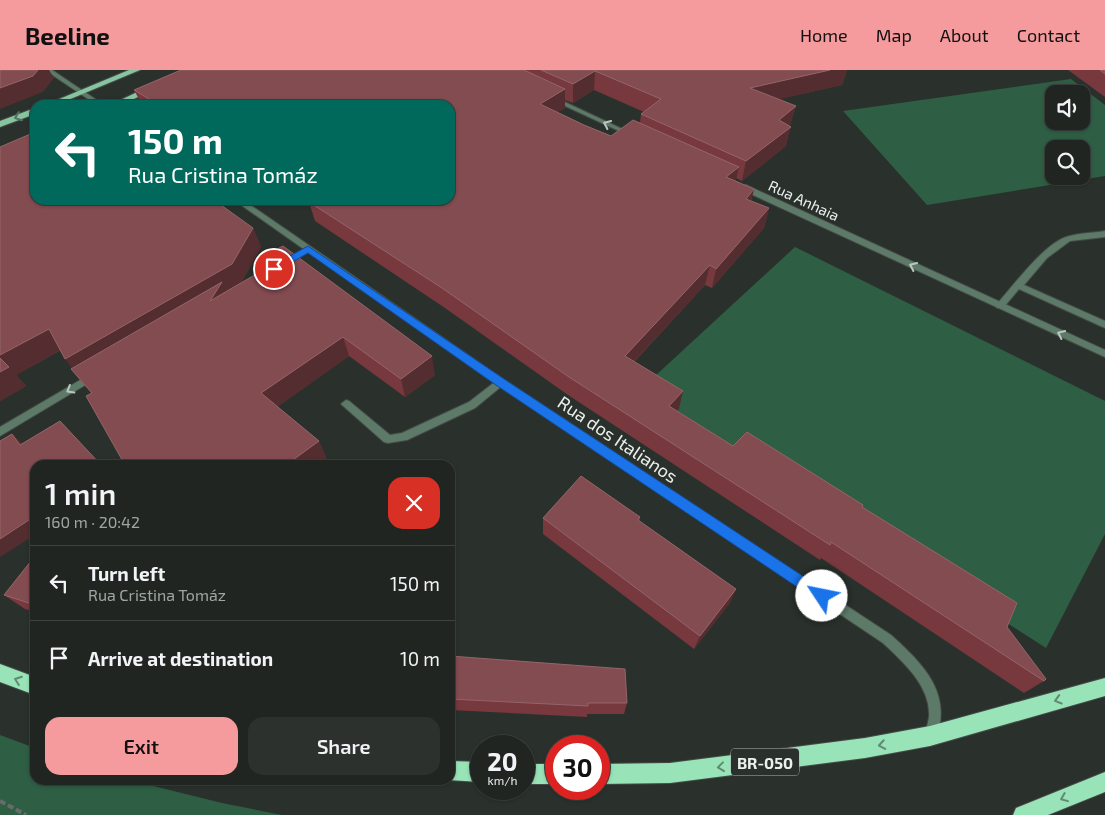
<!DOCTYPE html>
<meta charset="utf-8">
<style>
:root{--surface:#202521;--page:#2d312e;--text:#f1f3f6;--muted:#a2a5a5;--line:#3d423f;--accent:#f59b9e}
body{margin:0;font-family:"Exo 2",sans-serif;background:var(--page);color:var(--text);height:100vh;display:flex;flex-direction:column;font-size:19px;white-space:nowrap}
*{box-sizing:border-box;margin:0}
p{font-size:16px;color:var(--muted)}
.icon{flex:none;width:28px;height:28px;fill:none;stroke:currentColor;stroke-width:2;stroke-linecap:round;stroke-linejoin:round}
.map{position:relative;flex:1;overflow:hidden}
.details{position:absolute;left:30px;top:390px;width:425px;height:325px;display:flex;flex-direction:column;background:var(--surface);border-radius:15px;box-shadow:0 1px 4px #0004,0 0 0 1px var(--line)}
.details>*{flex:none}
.top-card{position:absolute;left:30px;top:30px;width:425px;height:105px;border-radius:15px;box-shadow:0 1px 4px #0004,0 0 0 1px var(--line);background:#00695c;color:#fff;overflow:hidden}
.buttons{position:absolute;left:1045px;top:15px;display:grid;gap:10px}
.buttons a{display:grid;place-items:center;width:45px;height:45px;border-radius:10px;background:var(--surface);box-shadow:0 1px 4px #0004,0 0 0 1px var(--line);font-size:25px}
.speed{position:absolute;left:470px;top:665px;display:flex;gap:10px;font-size:25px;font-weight:700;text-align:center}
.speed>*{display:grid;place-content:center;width:65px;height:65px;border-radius:50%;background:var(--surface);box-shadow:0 1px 4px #0004,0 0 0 1px var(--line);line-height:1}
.speed small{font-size:12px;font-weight:400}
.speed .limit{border:8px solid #d22;background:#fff;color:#111}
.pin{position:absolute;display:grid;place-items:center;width:42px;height:42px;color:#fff;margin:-21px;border:2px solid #fff;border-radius:50%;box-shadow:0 1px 5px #0007}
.me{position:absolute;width:55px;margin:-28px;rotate:304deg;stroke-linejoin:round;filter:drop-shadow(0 0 4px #0008)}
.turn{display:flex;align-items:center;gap:18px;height:105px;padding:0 15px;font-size:22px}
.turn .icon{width:65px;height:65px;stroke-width:2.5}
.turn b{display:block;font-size:35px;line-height:42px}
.round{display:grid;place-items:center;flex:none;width:52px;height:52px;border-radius:15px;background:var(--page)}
.head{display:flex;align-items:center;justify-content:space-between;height:85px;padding:0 15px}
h1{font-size:30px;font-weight:600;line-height:38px}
.button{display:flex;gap:10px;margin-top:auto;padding:10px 15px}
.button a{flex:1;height:58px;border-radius:15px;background:var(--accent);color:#111;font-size:20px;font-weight:600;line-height:58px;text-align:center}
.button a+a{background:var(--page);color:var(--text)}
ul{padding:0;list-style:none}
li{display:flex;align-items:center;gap:15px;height:75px;padding:0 15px;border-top:1px solid var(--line)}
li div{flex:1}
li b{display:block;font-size:19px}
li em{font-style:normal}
header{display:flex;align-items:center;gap:30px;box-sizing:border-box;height:70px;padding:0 25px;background:var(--accent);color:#111}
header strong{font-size:24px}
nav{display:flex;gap:28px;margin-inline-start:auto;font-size:18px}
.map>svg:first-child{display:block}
.green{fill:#2e5e44;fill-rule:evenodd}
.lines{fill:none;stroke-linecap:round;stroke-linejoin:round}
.lane-casing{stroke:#454c47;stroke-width:2}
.street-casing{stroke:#454c47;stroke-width:2}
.primary-casing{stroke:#454c47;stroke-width:2}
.highway-casing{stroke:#454c47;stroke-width:2}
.path{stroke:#666c68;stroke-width:4;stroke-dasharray:6 3;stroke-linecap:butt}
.lane{fill:#5d7a68;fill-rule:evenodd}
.street{fill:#5d7a68;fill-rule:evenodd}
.primary{fill:#87c5a1;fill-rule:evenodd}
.highway{fill:#98e3b7;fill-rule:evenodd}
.wall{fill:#77383e;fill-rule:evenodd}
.shaded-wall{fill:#532d2f}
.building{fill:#834c51;stroke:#946569}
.oneway{stroke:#547461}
.oneway2{stroke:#b9c7be}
.oneway3{stroke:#618a72}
.route{fill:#1a73e8;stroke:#114b97}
.labels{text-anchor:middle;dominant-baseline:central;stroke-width:5;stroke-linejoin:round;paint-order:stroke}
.far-street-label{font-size:15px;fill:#ebf0ed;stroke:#2a312c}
.shield{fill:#2a312c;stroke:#b1b7b3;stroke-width:1}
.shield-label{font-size:16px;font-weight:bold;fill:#ebf0ed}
.street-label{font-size:18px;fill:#ebf0ed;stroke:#2a312c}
</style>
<header>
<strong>Beeline</strong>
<nav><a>Home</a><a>Map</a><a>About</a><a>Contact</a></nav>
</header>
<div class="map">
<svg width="1105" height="745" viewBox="0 0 1105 745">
<rect width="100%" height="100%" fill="#2a312c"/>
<g class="green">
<path d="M 1071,9 L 1105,35 L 1105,106 L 927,135 L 843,41 ZM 1054,24 L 1081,24 L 1081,51 L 1054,51 ZM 1054,79 L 1081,79 L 1081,106 L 1054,106 Z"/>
<polygon points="795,177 1105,331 1105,464 1046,578 642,318"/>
<polygon points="0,665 35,678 35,710 129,710 222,733 282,745 0,745"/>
</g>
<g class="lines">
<defs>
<g id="lane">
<path d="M 1105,161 L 1105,167 L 1070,171 L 1047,188 L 1024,215 L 1105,251 L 1105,258 L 1019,219 L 1003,238 L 997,238 L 996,236 L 997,234 C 1013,216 1043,175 1066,167 C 1078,163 1093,163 1105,161 Z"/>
<polygon points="500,308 503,309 505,312 503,315 475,338 407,370 388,373 384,372 341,334 346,330 349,331 390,365 402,363 469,332"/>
</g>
<g id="street">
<polygon points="45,0 52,0 104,35 97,35"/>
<polygon points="550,27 554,27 635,65 630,66 550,29"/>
<polygon points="740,115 746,115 1105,280 1105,287 740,119"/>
<path d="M 234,130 L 243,130 L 503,309 L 891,565 C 923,594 954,624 935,671 L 930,672 L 925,671 L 924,666 C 926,660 928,654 929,647 C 931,616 903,592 883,573 L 497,315 Z"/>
<polygon points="94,302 99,306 97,308 0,366 0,357"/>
</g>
<g id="primary">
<polygon points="129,0 140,0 56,35 45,35"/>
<polygon points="148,17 155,19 121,35 110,35"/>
<polygon points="35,38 35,44 0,57 0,51"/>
</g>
<g id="highway">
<polygon points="0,594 35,607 35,625 0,612"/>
<polygon points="1105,608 1105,626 930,676 865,688 670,713 599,714 599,694 670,693 865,668 930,656"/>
<polygon points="450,691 481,692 481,712 448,710 450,710"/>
<rect x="524" y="694" width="32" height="20"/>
<polygon points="1105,702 1105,722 1048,745 1013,745 1016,738"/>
</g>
</defs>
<use href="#lane" class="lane-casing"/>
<use href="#street" class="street-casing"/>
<use href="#primary" class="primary-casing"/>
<use href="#highway" class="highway-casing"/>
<polyline class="path" points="0,731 26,745"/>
<use href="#lane" class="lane"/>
<use href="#street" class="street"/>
<use href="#primary" class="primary"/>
<use href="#highway" class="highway"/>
</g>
<g class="wall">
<path d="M 181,0 L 847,0 L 842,15 L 779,29 L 796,36 L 790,55 L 790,56 L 786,76 L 742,111 L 736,108 L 736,111 L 754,119 L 751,131 L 769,138 L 764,158 L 712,218 L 705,215 L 634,292 L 679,339 L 677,341 L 733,376 L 862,437 L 1007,557 L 1044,611 L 1024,623 L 821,488 L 820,490 L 568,325 L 445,238 L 315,151 L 309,132 L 450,130 L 450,35 L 142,35 L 134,20 ZM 594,20 L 644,42 L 641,44 L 640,52 L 611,66 L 584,55 L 557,42 L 565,38 L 565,30 L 573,33 Z"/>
<polygon points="1068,0 1105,0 1105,27"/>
<polygon points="0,77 253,158 261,177 241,213 282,189 435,305 405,327 349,286 277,337 319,371 326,388 318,395 125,395 91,323 71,299 72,298 61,280 16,305 26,316 0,331"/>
<polygon points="640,447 639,451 736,519 729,534 694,579 543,464 543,448"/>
<polygon points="35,486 35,542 25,539 4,525"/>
<polygon points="450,586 627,633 624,644 587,644 587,647 450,640"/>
</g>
<g class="shaded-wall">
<polygon points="38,0 49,0 54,8 43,22 0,39 0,18"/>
<polygon points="830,0 847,0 842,15 746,37 750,18"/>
<polygon points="595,1 594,20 573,33 573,14"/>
<polygon points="565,19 565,38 540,53 540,34"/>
<polygon points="796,36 790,55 774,69 779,50"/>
<polygon points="791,57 786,76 742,111 746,91"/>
<polygon points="739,97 734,117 726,107"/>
<polygon points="754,119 749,139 746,129"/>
<polygon points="769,138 764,158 712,218 716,199"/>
<polygon points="253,158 261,177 241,213 80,308 65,289"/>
<polygon points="710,195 705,215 622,304 625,286"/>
<polygon points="49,259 64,278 16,305 26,316 0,331 0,285"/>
<polygon points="343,267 349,286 270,342 261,323"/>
<polygon points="432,286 435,305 405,327 401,309"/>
<polygon points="683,321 679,339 665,354 669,336"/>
<polygon points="12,364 24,375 20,375"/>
<polygon points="319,371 326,388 318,395 286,395"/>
<polygon points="35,446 35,465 0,487 0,469"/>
<polygon points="736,519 729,534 694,579 700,566"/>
</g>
<g class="building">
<polygon points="0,0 38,0 33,6 0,18"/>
<polygon points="181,0 524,0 565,19 540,34 584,55 611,66 633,50 739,97 726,107 754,119 746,129 769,138 716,199 710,195 625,286 683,321 669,336 733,376 747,362 863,435 862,437 1017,533 1007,557 1046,609 1044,611 831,472 830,475 569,307 442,218 309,132 313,130 450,130 450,35 159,35 134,20"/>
<polygon points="541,0 830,0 750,18 796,36 779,50 791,57 746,91 641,44 661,29 595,1 573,14"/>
<polygon points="1100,0 1105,0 1105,4"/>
<polygon points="35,62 35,130 214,130 253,158 232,194 65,289 49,259 0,285 0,77"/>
<polygon points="283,176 432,286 401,309 343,267 261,323 319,371 286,395 125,395 86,326 92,323 71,299 222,212 210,231 282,189 279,178"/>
<polygon points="0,288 9,297 0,302"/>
<polygon points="60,351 101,395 35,395 35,446 0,469 0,371 12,364 20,375"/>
<polygon points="581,406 640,447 638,450 736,519 700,566 543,448"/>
<polygon points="35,486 35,535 4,525"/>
<polygon points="450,586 625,599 627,633 588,633 588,636 450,629"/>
</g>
<defs><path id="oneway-chevron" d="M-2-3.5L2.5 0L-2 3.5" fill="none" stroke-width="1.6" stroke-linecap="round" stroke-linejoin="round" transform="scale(1.25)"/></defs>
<use class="oneway" href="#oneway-chevron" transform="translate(18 47) rotate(159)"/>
<g class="oneway2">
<use href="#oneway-chevron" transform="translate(607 54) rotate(-155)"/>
<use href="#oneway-chevron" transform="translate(913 196) rotate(-155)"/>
<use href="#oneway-chevron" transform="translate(1061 264) rotate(-155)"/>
<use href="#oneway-chevron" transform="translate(70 320) rotate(149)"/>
</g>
<g class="oneway3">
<use href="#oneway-chevron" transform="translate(18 610) rotate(-160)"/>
<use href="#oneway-chevron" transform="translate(1058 630) rotate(164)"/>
<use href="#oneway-chevron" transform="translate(882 675) rotate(170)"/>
<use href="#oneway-chevron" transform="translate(721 697) rotate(173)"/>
<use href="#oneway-chevron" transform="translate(1064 728) rotate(158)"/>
</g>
<polygon class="route" points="308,176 504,309 827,522 829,526 827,531 822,533 818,531 496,315 308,183 277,201 270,201 270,197"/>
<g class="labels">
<g class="far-street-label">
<text transform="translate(804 130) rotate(25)">Rua Anhaia</text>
</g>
<rect class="shield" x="731" y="678.5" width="68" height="27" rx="4"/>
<g class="shield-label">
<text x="765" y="692">BR-050</text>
</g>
<g class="street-label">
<text transform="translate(618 369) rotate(34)">Rua dos Italianos</text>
</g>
</g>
</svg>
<div class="buttons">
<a><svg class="icon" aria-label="sound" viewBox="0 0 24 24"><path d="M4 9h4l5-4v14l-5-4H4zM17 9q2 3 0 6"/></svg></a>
<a><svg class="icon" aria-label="search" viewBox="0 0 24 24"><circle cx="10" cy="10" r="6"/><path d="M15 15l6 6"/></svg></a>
</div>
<div class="speed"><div>20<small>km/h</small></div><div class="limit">30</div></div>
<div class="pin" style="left:274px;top:199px;background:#d93025"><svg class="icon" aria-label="arrive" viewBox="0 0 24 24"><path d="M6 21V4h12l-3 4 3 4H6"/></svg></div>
<svg class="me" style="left:822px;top:526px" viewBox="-20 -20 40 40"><circle r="19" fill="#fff"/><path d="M0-13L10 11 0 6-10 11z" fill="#1a73e8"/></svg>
<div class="top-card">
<div class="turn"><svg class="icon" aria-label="left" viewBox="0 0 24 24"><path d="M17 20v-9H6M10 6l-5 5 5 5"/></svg><div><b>150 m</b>Rua Cristina Tomáz</div></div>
</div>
<section class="details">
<div class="head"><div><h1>1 min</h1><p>160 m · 20:42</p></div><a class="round" style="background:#d93025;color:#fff"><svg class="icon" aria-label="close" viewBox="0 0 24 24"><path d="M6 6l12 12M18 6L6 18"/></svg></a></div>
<ul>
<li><svg class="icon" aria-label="left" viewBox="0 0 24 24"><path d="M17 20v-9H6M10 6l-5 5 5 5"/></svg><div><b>Turn left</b><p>Rua Cristina Tomáz</p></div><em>150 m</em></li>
<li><svg class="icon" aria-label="arrive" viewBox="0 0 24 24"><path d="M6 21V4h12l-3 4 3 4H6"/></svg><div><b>Arrive at destination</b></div><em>10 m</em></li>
</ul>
<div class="button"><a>Exit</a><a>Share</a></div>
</section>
</div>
